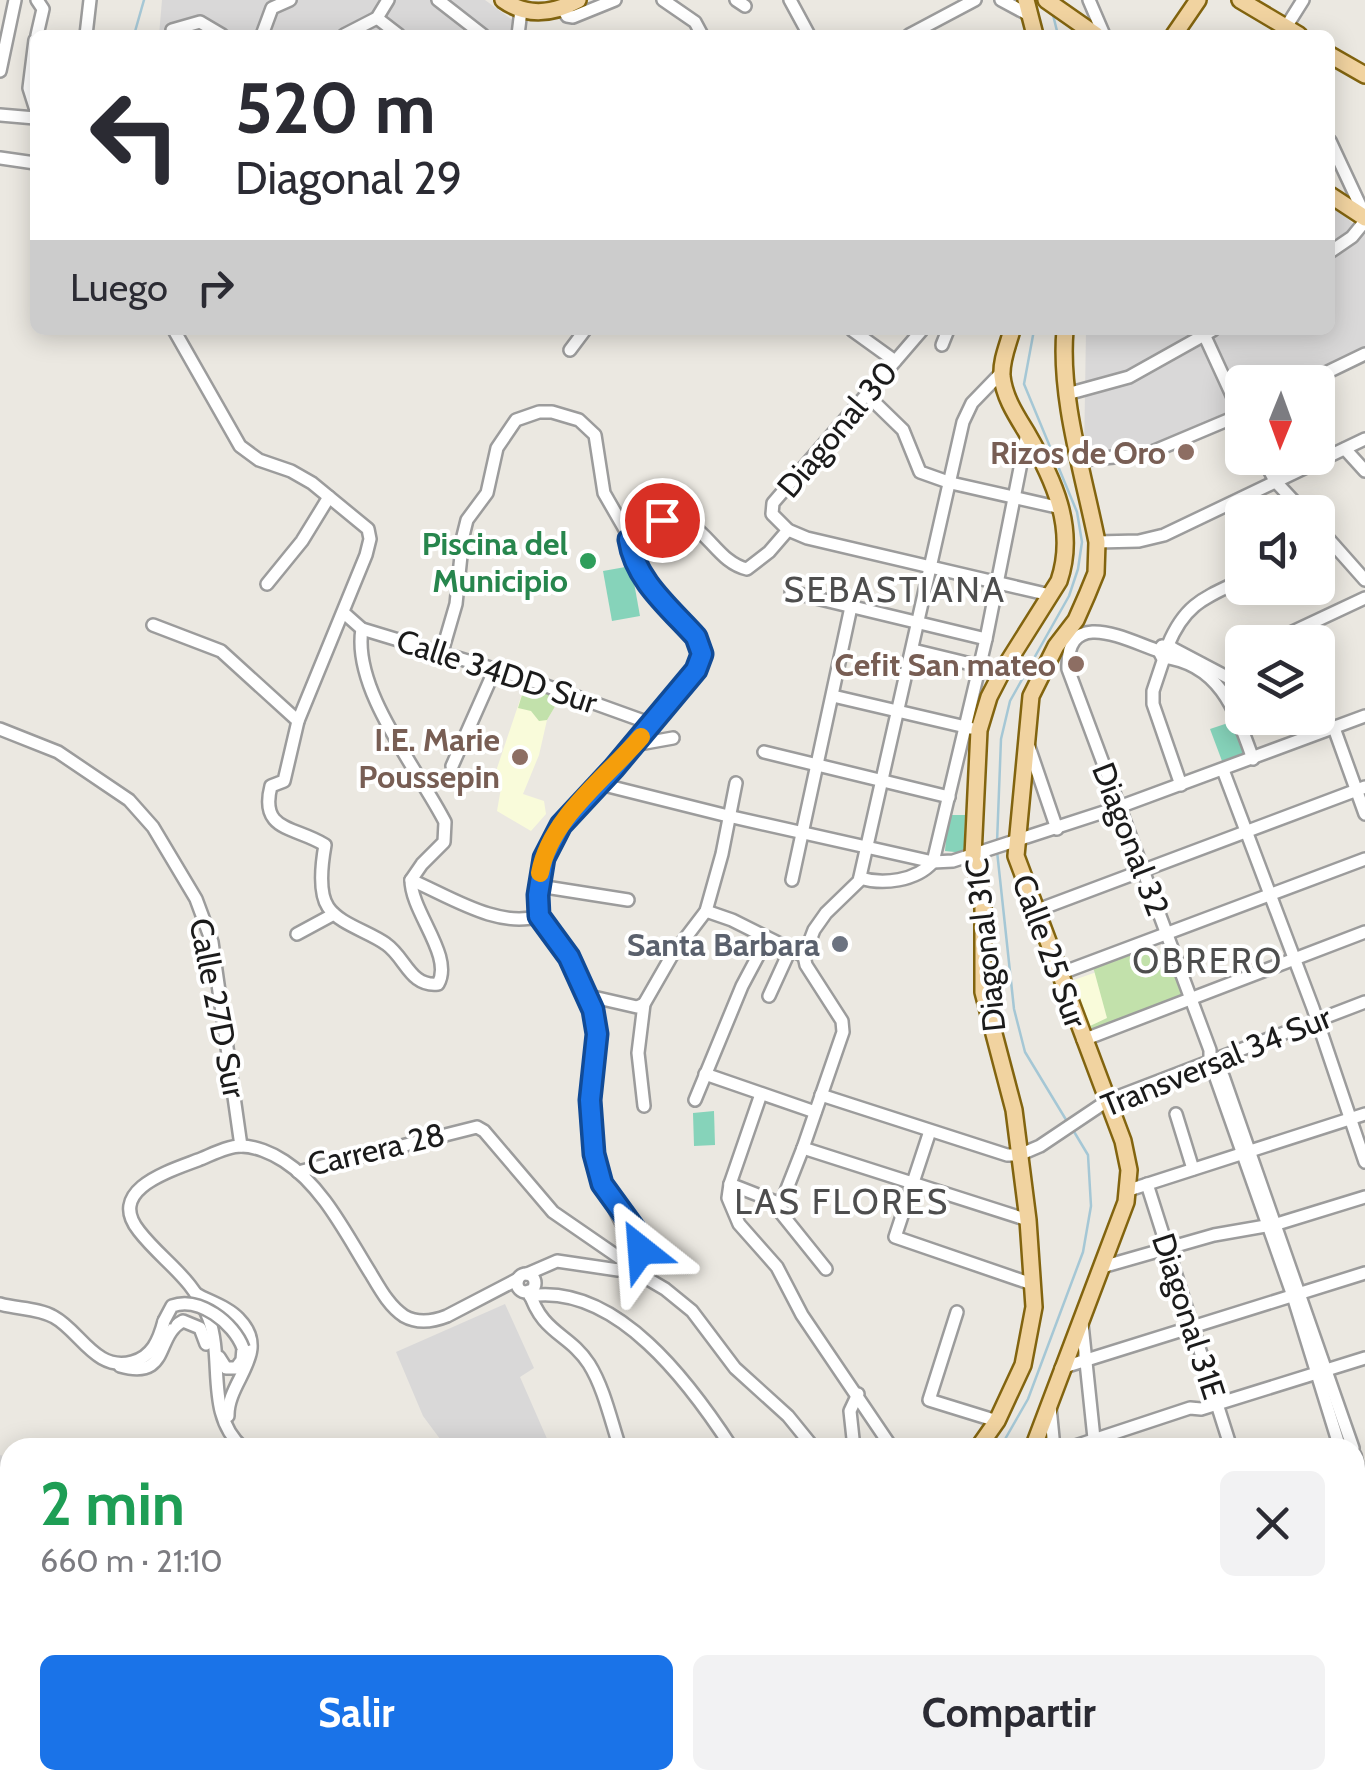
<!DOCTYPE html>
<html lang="es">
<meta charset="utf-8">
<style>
:root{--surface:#fff;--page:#f2f2f3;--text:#2b2b33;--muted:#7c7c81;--accent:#1a73e8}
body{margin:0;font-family:Cabin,sans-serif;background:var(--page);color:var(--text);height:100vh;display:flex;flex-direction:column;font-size:38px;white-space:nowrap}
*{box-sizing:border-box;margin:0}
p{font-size:32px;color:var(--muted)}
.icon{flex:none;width:55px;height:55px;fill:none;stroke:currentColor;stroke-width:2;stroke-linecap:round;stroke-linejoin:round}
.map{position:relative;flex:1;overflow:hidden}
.panel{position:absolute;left:0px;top:1438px;width:1365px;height:352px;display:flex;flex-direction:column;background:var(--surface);border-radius:30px 30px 0 0;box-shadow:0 5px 25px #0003}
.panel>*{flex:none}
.guide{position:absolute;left:30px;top:30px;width:1305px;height:305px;border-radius:15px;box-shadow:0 5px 25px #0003;background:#fff;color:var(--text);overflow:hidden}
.needle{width:65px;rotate:181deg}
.buttons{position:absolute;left:1225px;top:365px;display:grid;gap:20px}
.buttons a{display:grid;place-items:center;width:110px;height:110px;border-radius:15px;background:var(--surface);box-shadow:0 5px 25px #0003;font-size:50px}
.pin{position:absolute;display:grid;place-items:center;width:85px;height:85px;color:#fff;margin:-42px;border:5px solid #fff;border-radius:50%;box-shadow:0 2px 10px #0007}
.me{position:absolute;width:110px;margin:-55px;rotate:332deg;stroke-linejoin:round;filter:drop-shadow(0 0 8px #0008)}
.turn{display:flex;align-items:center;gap:35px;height:210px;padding:0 40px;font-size:45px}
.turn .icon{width:130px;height:130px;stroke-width:2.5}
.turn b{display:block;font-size:70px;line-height:85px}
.then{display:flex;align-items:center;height:95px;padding:0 40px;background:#0003;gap:20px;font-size:38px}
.round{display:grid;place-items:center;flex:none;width:105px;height:105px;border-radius:15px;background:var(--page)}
.head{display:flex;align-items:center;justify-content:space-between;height:170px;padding:0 40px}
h1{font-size:60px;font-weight:800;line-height:75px;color:#1e9e55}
.cta{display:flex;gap:20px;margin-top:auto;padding:20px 40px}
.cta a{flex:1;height:115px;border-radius:15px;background:var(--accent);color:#fff;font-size:40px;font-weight:800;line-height:115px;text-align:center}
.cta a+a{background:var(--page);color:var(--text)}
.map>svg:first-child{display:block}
.residential{fill:#d9d8d8}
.education{fill:#f9fbda}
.grass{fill:#c2e1ab}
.pitch{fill:#86d3ba}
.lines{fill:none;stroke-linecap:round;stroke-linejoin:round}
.stream{stroke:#a5c7d5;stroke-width:2.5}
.minor-casing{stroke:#9c9c9c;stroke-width:16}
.major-casing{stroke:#82640f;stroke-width:20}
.minor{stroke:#fff;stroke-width:11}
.major{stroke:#f1d3a0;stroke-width:15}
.minor-bridge-casing{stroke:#9c9c9c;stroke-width:16;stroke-linecap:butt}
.minor-bridge{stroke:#fff;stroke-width:11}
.route-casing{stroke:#114b97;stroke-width:25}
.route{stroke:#1a73e8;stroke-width:18}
.slow{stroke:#f59e0b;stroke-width:18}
.education-dot{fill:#8d6e63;stroke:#fff;stroke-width:4}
.leisure-dot{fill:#2e9e5b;stroke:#fff;stroke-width:4}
.worship-dot{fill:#6b7280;stroke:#fff;stroke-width:4}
.labels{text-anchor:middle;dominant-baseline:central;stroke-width:8;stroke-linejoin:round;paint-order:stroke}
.street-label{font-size:32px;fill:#1b1b1b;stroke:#fff}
.education-label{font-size:32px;font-weight:bold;fill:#785e54;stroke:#fff;text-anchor:end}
.leisure-label{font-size:32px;font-weight:bold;fill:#27864d;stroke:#fff;text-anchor:end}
.worship-label{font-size:32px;font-weight:bold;fill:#5b616d;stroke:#fff;text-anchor:end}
.neighbourhood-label{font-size:35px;letter-spacing:2.5px;fill:#4e4e4e;stroke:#fff}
</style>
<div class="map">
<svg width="1365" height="1789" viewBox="0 0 1365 1789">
<rect width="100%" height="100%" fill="#ebe8e1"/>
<g class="residential">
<polygon points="162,0 485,0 515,22 514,35 159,35"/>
<polygon points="1330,202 1365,235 1365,347 1297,382 1242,382 1242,411 1143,452 1084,456 1086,330 1330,330"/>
<polygon points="505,1304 534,1368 520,1377 548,1441 554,1447 446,1447 423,1416 396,1352"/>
<polygon points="0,1455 10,1458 10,1547 0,1584"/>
<polygon points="169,1780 303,1780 302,1789 168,1789"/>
</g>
<g class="education">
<polygon points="525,685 560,698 547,720 539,755 523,794 544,801 546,814 531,831 497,811 501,788 492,783"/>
<polygon points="1159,950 1175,996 1087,1028 1071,981"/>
<polygon points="823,1780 900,1780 914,1782 913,1789 824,1789"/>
</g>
<g class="grass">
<polygon points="525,685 560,698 547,720 539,721 531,711 518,708"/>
<polygon points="1159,940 1154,948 1159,952 1170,947 1187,996 1093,1032 1090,1026 1107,1018 1092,963"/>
</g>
<g class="pitch">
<polygon points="631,566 640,616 612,621 603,571"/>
<polygon points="1234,721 1245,753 1222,761 1210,729"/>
<polygon points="948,815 965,815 964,853 945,851"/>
<polygon points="714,1111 715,1145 694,1146 693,1113"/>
</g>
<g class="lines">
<g class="stream">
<polyline points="1052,11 1058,35"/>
<polyline points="134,35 144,0"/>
<polyline points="997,843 1001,739 1010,701 1069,596 1078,569 1082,542 1077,512 1024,384 1034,330"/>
<polyline points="997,851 1014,1009 1025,1052 1068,1123"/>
<polyline points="1000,1448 1028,1399 1083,1252 1091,1206 1088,1155 1073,1130"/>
<polyline points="1083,1780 1084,1789"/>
</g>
<defs>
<g id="minor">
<polyline points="438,0 483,35"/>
<polyline points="663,0 695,22 702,35"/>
<polyline points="736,0 745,6"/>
<polyline points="790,0 809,35"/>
<polyline points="1001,0 1031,16"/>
<polyline points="1089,0 1104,35"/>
<polyline points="563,9 567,16 573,17 615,0"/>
<polyline points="377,18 399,35"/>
<polyline points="172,30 200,22 222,35"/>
<polyline points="37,35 43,9 37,0"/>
<polyline points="86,35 90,0"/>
<polyline points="262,35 272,8 290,0"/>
<polyline points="344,35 377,18 388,0"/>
<polyline points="518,35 521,10"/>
<polyline points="909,35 975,0"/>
<polyline points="1281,35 1303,0"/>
<polyline points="35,40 29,88 35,107"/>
<polyline points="0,71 15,0"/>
<polyline points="0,115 35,118"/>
<polyline points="1330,141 1365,216"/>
<polyline points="0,158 35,163"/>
<polyline points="1330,252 1352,237 1365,221"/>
<path d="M 174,330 L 240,446 L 259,460 L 291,471 L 312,483 L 368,529 L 370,539 L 366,555 L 298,721 L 284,781 L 271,786 C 259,832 295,826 325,845 C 322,862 318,892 328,907 C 339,924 370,932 386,944 C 406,958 410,987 438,984 C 454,956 411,912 411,880 L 422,864 L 444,842 L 445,822 C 418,769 352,690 362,629"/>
<polyline points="852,330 895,361"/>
<polyline points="922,330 773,503 772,514 788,530 807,538 1050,595"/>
<polyline points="1202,330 1242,417"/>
<polyline points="942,345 948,330"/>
<polyline points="570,350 585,330"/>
<polyline points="1307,382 1365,354"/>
<polyline points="1067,394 1129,377 1213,330"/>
<polyline points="867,395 903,430 920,472 951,483 1061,508"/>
<polyline points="1345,449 1365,471"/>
<polyline points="1263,458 1275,481 1304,512"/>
<polyline points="1081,460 1147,454 1242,414"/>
<polyline points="1318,527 1365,580"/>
<path d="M 629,539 C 640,533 650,522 663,520 C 702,511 713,562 747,569 L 769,552 L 788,530"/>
<polyline points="1097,542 1139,541 1164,535 1365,439"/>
<polyline points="267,584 302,541 329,497"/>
<polyline points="791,592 986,639"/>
<polyline points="344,613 362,629 527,679 652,724"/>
<polyline points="153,625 221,651 298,721"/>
<polyline points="1271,642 1365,598"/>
<path d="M 1168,645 C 1185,604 1204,598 1242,580"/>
<polyline points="1172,648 1227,677 1242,662"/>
<polyline points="913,650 979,666"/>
<path d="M 1159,651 C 1126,640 1066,606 1068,669 L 1210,1050 L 1210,1061 L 1293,1296 L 1340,1448"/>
<polyline points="442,652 456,604 463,536 467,520 487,493 497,448 516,420 539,412 552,412 579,420 595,435 604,493 627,533 639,571 697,637 703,654 696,670 652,724 561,825 549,844 541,870 539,916 580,977 597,1023 590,1101 594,1154 602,1184 634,1248 632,1258 618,1270 557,1261 527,1274"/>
<path d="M 1169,657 L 1172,648 L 1162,646 L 1159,651 L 1162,657 C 1220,663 1236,712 1253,759"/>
<polyline points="1164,658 1153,691 1153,704 1181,785"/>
<polyline points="833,696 970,728"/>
<polyline points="1334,728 1365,814"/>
<polyline points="0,729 58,752 129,800 153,827 196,899 212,942 241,1146"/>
<polyline points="1028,744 1057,829"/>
<polyline points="634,745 673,738"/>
<polyline points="764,752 949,797"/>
<polyline points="452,766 495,669"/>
<polyline points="1223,770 1313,1008 1365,1162"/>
<polyline points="600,784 728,816 933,862 953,861 1119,807 1365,716"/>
<polyline points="933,862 986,639 1027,433"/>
<path d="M 860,878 C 883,885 916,881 933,862"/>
<path d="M 411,880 C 449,896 498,929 539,916"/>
<polyline points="792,880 851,607"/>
<polyline points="539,886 628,900"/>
<polyline points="706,911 732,920 804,956"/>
<polyline points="1035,911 1365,787"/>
<polyline points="297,934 334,914"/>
<polyline points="1059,974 1365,859"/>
<polyline points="589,996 637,1007 644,1004"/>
<polyline points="769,996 790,950"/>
<polyline points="1083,1040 1365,932"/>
<polyline points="705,1074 815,1112"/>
<polyline points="1223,1076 1353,1448"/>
<polyline points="761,1094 730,1184 728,1198 739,1224 777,1267 802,1315 892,1448"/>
<polyline points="821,1095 1007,1155 1019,1155 1040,1146 1107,1101 1365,1002"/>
<polyline points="695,1100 742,986 767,939"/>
<polyline points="644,1106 638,1053 644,1004 671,957 706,911 722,854 736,783"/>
<polyline points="1176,1114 1193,1169"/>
<polyline points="930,1131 895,1237 1032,1284"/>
<polyline points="803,1148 1028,1220"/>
<polyline points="298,1172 477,1127 484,1131 553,1212 627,1263"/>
<polyline points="730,1184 781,1204"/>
<polyline points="1147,1184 1231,1448"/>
<polyline points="1129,1190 1365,1114"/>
<polyline points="781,1204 803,1148 843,1032 842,1021 806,965 804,956 814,930 826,913 859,881 963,422 972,403 1002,372"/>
<polyline points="781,1204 781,1213 826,1269"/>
<polyline points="1102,1267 1214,1235 1277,1224 1365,1197"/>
<polyline points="631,1269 665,1289 692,1311 735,1368 788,1416 814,1448"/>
<circle cx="526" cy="1283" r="9"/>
<path d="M 529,1291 C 542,1334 569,1333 589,1364 C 604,1388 611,1421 620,1448"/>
<path d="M 196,1294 C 210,1302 228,1307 239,1319 C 272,1353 227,1381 228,1416"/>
<path d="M 530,1296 C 617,1283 691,1385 732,1448"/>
<path d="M 0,1304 C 17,1309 39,1308 54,1317 C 80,1331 96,1372 132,1362 C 152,1357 159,1340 164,1321"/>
<polyline points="957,1312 929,1400 997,1421"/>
<polyline points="1082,1324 1095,1448"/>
<polyline points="219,1357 226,1368 236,1368 242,1360 243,1348"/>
<path d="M 120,1366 C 171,1380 154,1336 183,1321 L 200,1328 L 206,1344"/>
<polyline points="1061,1368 1365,1273"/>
<polyline points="1050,1407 1054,1448"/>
<path d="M 243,1448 C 205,1415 224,1361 209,1319 C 193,1277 163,1262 139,1231 C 106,1190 169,1171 198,1160 C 211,1155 227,1146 241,1146 C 255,1146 272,1153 284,1161 C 323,1186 347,1236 371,1274 C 380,1289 389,1306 404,1316 C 418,1324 432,1322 447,1316 L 518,1279"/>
<polyline points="854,1448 850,1411 858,1394"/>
<polyline points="1069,1448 1190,1408 1201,1409 1365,1358"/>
<polyline points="1355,1455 1365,1502"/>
<polyline points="1355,1615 1365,1601"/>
<polyline points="2,1703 10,1673"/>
<polyline points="135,1780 150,1789"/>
<polyline points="535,1780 536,1789"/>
<polyline points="725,1780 732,1789"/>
<polyline points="978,1780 984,1789"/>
<polyline points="1351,1780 1363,1789"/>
<polyline points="1240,1789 1245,1780"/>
</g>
<g id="major">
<path d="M 503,0 C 527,17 553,14 578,0"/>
<polyline points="1026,0 1035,35"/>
<polyline points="1046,0 1096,35"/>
<polyline points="1240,0 1299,35"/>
<polyline points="1174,35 1198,0"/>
<polyline points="1330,55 1365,75"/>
<polyline points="1330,195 1365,218"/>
<path d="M 978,1448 L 997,1421 L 1023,1365 L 1034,1307 L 1028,1220 L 1014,1110 L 983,992 L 983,906 L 973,856 L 979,730 L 989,697 L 1003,670 L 1059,581 C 1077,528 1053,478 1027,433 C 1016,415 1004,397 1002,376 C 1001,360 1008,345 1012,330"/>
<path d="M 1033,1448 L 1126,1202 L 1129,1170 L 1123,1141 L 1016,856 L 1031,696 L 1056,646 L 1076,620 L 1087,595 L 1096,573 L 1097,542 C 1084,476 1059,398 1065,330"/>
<polyline points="1062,1780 1064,1789"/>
<polyline points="1100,1780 1101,1789"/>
</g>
</defs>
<use href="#minor" class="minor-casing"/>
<use href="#major" class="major-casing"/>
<use href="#minor" class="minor"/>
<use href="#major" class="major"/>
<defs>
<path id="minor-bridge" d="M 164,1321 L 172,1306 C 199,1296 234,1323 243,1348"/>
</defs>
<use href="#minor-bridge" class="minor-bridge-casing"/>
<use href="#minor-bridge" class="minor-bridge"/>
</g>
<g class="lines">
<defs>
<path id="route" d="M 641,1250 L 636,1231 L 602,1184 L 594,1154 L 590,1100 L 597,1034 L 593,1010 L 569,957 L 539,916 L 538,895 L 544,858 L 561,825 L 614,768 L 696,670 L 702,654 L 696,637 C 670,608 635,580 629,540 L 662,520"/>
</defs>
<use href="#route" class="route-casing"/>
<use href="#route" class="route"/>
<path class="slow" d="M 540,873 C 550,818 606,778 641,737"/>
</g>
<g class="education-dot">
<circle cx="1186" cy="452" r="10"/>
<circle cx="1076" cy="664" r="10"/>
<circle cx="520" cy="757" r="10"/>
</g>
<circle class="leisure-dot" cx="588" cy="561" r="10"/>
<circle class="worship-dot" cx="840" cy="944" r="10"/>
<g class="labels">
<g class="street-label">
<text transform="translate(837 429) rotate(-50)">Diagonal 30</text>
<text transform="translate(497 671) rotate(18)">Calle 34DD Sur</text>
<text transform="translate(1131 839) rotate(69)">Diagonal 32</text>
<text transform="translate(985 945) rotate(-96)">Diagonal 31C</text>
<text transform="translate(1050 951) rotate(70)">Calle 25 Sur</text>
<text transform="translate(218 1008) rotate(79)">Calle 27D Sur</text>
<text transform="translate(1216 1061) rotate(-22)">Transversal 34 Sur</text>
<text transform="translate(376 1149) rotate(-13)">Carrera 28</text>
<text transform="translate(1189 1316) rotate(72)">Diagonal 31E</text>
</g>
<g class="education-label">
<text x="1166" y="452">Rizos de Oro</text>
<text x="1056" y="664">Cefit San mateo</text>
<text x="500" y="739">I.E. Marie<tspan x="500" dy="37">Poussepin</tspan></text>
</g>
<g class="leisure-label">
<text x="568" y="543">Piscina del<tspan x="568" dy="37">Municipio</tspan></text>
</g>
<g class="worship-label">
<text x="820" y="944">Santa Barbara</text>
</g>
<g class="neighbourhood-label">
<text x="895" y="589">SEBASTIANA</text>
<text x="1208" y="960">OBRERO</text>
<text x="842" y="1201">LAS FLORES</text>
</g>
</g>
</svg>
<div class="buttons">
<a><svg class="needle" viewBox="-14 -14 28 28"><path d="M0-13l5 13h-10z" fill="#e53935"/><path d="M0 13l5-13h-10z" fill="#7c7c81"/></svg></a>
<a><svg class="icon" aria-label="sound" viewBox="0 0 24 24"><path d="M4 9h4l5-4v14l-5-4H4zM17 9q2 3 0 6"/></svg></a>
<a><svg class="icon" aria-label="layers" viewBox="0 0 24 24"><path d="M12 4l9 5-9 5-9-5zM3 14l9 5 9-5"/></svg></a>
</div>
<div class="pin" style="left:662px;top:520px;background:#d93025"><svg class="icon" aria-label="arrive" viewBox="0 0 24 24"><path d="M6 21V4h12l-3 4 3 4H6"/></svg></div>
<svg class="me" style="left:641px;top:1250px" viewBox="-20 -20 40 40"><path d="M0-17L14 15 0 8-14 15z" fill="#1a73e8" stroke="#fff" stroke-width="4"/></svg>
<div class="guide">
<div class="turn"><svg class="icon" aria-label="left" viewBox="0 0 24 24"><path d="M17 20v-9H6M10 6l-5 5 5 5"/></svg><div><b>520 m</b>Diagonal 29</div></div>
<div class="then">Luego<svg class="icon" aria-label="right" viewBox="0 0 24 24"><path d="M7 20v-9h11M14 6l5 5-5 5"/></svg></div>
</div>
<section class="panel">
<div class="head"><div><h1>2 min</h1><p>660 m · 21:10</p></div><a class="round"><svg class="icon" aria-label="close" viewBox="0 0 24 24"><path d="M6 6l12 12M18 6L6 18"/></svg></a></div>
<div class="cta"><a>Salir</a><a>Compartir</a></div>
</section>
</div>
